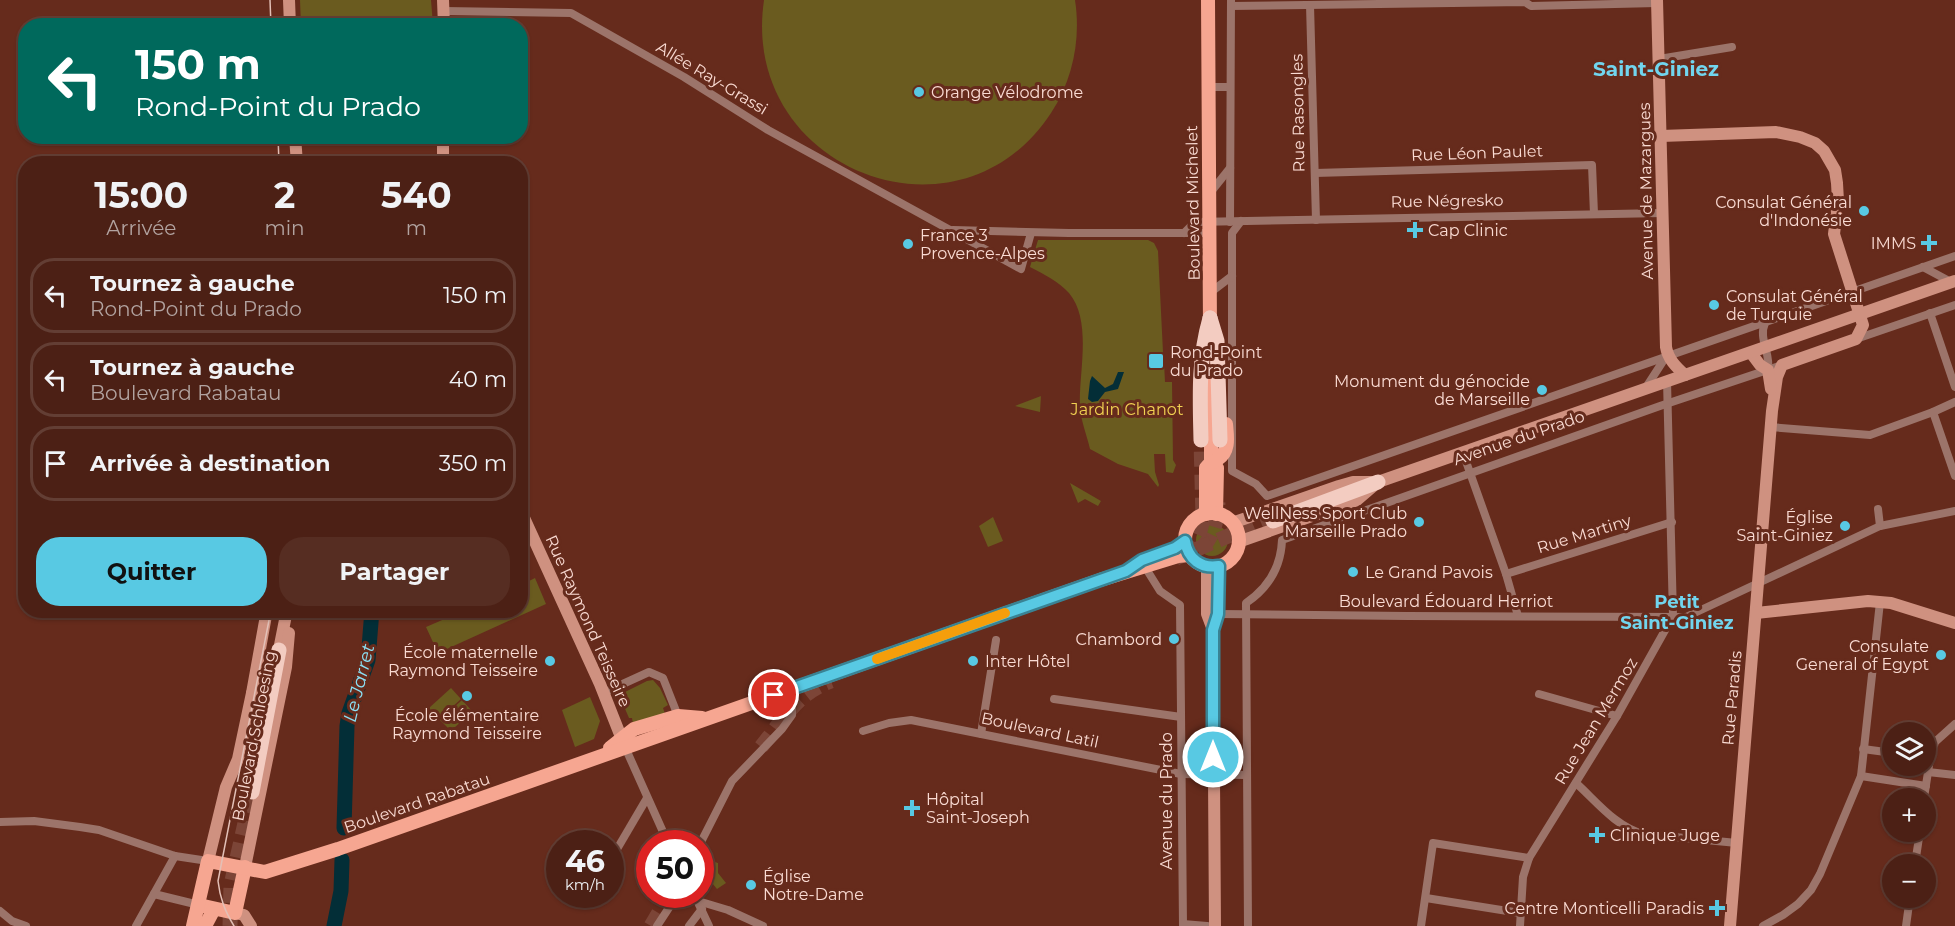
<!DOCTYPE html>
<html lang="fr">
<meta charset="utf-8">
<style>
:root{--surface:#4c2015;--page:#562d22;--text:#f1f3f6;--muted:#b2a3a0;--line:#633e34;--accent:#58c9e3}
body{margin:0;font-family:Montserrat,sans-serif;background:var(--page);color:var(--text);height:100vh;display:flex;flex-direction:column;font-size:22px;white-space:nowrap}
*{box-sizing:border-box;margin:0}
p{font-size:20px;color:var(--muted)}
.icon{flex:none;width:33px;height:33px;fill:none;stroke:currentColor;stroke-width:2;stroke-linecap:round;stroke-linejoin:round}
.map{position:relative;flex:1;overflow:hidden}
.side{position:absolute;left:18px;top:156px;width:510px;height:462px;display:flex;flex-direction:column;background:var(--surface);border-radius:24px;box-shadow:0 2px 4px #0004,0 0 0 2px var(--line)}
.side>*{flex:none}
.guide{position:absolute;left:18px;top:18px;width:510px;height:126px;border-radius:24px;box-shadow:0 2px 4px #0004,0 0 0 2px var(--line);background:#00695c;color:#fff;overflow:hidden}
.buttons{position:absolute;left:1882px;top:722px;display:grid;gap:12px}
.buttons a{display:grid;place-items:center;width:54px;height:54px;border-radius:50%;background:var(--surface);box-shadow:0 2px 4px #0004,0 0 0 2px var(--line);font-size:30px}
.speed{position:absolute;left:546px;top:830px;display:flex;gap:12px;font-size:30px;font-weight:700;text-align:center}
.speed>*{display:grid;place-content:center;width:78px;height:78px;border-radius:50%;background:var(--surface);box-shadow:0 2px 4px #0004,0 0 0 2px var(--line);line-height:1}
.speed small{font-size:15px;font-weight:400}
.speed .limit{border:9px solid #d22;background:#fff;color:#111}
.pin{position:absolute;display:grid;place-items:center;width:51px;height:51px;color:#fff;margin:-26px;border:3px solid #fff;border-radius:50%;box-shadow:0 2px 6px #0007}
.me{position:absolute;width:66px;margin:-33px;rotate:0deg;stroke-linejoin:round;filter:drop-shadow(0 0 4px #0008)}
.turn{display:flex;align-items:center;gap:21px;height:126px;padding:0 18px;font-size:27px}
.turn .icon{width:78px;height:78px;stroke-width:2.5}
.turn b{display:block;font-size:42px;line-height:51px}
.eta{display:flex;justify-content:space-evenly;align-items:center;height:102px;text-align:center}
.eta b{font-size:36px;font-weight:700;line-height:42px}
.button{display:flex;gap:12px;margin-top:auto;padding:12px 18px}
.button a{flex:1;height:69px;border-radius:24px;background:var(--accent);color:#111;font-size:24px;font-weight:700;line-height:69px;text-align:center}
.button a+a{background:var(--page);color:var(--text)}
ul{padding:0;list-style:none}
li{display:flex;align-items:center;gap:18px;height:75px;margin:0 12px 9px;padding:0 6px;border:3px solid var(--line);border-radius:24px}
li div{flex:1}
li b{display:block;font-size:22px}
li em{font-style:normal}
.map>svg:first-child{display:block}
.green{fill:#6a5b1f}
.water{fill:#032e37}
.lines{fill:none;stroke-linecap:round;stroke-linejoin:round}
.river{stroke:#032e37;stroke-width:15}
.highway-tunnel{stroke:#7c4537;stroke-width:15;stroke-dasharray:15 8;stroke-linecap:butt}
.street{stroke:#9c746a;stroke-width:8}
.secondary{stroke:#cf9180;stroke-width:12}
.primary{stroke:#f6a691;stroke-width:14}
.highway{stroke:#f3ccc1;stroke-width:15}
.tram{stroke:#e3c0b7;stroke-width:1.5}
.route-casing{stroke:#398394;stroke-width:15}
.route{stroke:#58c9e3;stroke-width:10}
.slow{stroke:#f59e0b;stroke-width:10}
.poi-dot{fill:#58c9e3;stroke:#662b1c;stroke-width:2}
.labels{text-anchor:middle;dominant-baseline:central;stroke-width:6;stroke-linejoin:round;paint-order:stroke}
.street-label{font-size:16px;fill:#fadbd3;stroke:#662b1c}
.poi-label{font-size:16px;fill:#fadbd3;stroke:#662b1c;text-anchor:start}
.park-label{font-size:16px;fill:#f1d252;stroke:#662b1c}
.neighbourhood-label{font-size:18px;font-weight:bold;fill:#71d5ee;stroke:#662b1c}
.water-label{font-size:18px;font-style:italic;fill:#8be2f7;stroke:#662b1c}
.quarter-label{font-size:20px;font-weight:bold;fill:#71d5ee;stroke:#662b1c}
</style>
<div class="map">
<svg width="1955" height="926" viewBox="0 0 1955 926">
<rect width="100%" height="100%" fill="#662b1c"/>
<g class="green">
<polygon points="300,0 431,0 433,25 301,25"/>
<path d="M 764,0 L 1075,0 C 1081,39 1073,79 1051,113 C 958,255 739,169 764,0 Z"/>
<path d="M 1038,240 L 1148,240 L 1154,243 L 1158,251 L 1163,352 L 1158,358 L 1164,362 L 1165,382 L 1172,382 L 1173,460 L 1176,465 L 1173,473 L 1166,472 L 1165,454 L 1154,454 L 1155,472 L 1159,485 L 1158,487 L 1148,474 L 1118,464 L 1090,449 C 1087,436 1081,421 1080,408 C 1078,374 1093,322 1069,293 C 1059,282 1044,274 1030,267 Z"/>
<polygon points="1041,395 1040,412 1015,406 1041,396"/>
<polygon points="1070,483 1101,501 1098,506 1085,499 1078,503"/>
<polygon points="993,517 1003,541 988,547 979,526"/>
<circle cx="1212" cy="540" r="16"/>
<polygon points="535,578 546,604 438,653 426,627 463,611 520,610 521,585"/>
<polygon points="653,680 660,688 668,705 663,708 665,714 633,724 632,718 629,718 620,697 621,694 647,681"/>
<polygon points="451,688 461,699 439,719 429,708"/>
<polygon points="590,697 600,721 594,739 575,747 562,710"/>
<polygon points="462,700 472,711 451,731 440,720"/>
<polygon points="703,858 718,863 718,873 726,883 717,889 701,870"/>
</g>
<polygon class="water" points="1118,372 1124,372 1118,389 1105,392 1098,401 1092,402 1088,399 1090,381 1092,376 1105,388 1113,384"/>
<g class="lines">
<g class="river">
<polyline points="344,828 347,726 349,713 368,660 372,610"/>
<polyline points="334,926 341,891 342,860"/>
</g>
<g class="highway-tunnel">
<path d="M 1203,547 C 1215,533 1217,520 1218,502"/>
<path d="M 1186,554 C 1196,545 1200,533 1203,519 L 1201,440"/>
<polyline points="1176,558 1273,517"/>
<path d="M 761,747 C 784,719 796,694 831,681"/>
<polyline points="230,926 231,885 252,792"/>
<polyline points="651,926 670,894"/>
</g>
<g class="street">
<polyline points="1310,5 1316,220"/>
<polyline points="1231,6 1525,2 1531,6 1657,3"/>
<polyline points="444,11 571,13 684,77 768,130 1021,269 1031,233"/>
<polyline points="1659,59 1732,47"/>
<polyline points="1209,87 1230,87"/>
<polyline points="1315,173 1592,165 1594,214"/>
<polyline points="1210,193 1230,168"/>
<polyline points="1241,221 1232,233 1232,471 1256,484 1267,496 1955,256"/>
<polyline points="1230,222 1231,0"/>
<polyline points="953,230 1069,233 1210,233"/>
<polyline points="1184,233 1195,222 1663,213"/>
<polyline points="1923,267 1951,282"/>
<polyline points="1211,292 1232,276"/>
<polyline points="1930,313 1955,387"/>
<path d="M 1765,323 C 1758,338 1771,354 1768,370"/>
<polyline points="1856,339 1955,305"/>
<polyline points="1645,389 1667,355"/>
<polyline points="1933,412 1955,476"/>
<polyline points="1770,427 1870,435 1933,412 1955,402"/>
<polyline points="1463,453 1506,574 1518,616"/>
<polyline points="1878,509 1880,526"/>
<polyline points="1145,567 1160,591 1180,605 1183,926"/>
<polyline points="1506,574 1672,522"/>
<polyline points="1218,614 1407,616 1686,617 1880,526 1955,511"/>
<polyline points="603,693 649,672 663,678 678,716 676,719"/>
<polyline points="1539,694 1617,716"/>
<polyline points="1054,699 1181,717"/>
<polyline points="863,731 889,723 911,720 1181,774 1246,775"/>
<polyline points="981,734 996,640"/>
<polyline points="625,747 668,843"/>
<polyline points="1863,749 1893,753"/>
<polyline points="1928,772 1955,775"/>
<polyline points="1861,776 1926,786"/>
<path d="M 1576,783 C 1597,802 1615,826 1643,834 L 1737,843"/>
<polyline points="1924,798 1930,759 1935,742 1955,724"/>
<polyline points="0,822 34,821 80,827 99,830 175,856 208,861"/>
<polyline points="700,844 732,781 782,729 792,715 792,709 785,683"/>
<polyline points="610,861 647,798"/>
<polyline points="1915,864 1920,831"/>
<polyline points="154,894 199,905"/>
<polyline points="694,894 709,926"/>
<polyline points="1426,898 1520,913"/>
<polyline points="698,901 728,910 763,926"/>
<polyline points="0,911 12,921 26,926"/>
<polyline points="1183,924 1207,926"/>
<polyline points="136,926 175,856"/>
<polyline points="657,926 678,894"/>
<polyline points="689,926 702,909"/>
<path d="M 1248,926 L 1246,603 C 1268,588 1281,567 1282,540 L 1660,406 L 1782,365"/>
<polyline points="1421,926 1433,843 1529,858"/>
<polyline points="1520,926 1523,877 1529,858 1617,716 1673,616 1667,381"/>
<polyline points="1763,926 1783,915 1798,904 1811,890 1820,874 1861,776 1880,602"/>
<polyline points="1906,926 1910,897"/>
</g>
<g class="secondary">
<polyline points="289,0 290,26"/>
<polyline points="443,0 444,26"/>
<path d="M 1657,0 L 1666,347 C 1668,359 1676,367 1685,375"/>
<polyline points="295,136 297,164"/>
<polyline points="1661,136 1776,132 1800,137 1815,143 1824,151 1835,170 1837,183 1838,201 1834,234 1863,325 1856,339 1782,365 1777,377 1772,411 1730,926"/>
<polyline points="443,164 443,136"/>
<polyline points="1751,353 1760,365 1768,370 1771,389"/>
<polyline points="520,509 600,684 625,747"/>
<polyline points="1232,523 1339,486 1353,482 1371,482"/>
<polyline points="1238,542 1346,504 1357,500 1378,482 1955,281"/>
<polyline points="1207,567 1207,614 1213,630"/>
<polyline points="1756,613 1868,601 1891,603 1955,623"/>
<polyline points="273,657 279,650 287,610"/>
<polyline points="252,693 267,610"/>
<polyline points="208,861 226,787 238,759 252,693 265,686 268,673"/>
<polyline points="245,867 286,667 289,633"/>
<polyline points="235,913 244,915 251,926"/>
<polyline points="1215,926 1213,630 1218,614 1219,566"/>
</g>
<g class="primary">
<polyline points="1208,0 1210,328"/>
<polyline points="1211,371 1211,461 1217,468 1216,514"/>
<circle cx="1212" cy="540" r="27"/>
<path d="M 1206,514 L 1206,468 C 1210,462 1213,462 1218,459 C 1230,451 1227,436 1226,424"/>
<polyline points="610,748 634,729 678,716 702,718"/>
<polyline points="199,905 235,913 245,867"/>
<polyline points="193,926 208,861 265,872 338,849 1100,580 1178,556 1189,555"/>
<polyline points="205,926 214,909"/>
</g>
<g class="highway">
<polyline points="1210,318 1217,341 1220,440"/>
<path d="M 1201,440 C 1200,397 1198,360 1210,318"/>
<polyline points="1273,521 1378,482"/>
<polyline points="252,792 279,650"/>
</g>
<g class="tram">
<polyline points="270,0 271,26"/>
<polyline points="278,136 279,164"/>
<path d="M 234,926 C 225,911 220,899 218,881 L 271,610"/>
</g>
</g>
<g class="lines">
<defs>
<path id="route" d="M 774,695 L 1126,571 L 1142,560 L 1175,548 L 1185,541 C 1188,559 1201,569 1219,566 L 1218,614 L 1213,630 L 1213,757"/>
</defs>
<use href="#route" class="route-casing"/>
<use href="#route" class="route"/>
<polyline class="slow" points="877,659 1005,613"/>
</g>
<g class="poi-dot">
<circle cx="919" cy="92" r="6"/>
<circle cx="1864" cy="211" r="6"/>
<path d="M1412 221h6v6h6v6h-6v6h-6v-6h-6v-6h6z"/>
<path d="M1926 234h6v6h6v6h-6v6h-6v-6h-6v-6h6z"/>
<circle cx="908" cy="244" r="6"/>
<circle cx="1714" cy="305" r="6"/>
<rect x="1148" y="353" width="16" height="16" rx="3"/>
<circle cx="1542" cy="390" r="6"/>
<circle cx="1419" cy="522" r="6"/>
<circle cx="1845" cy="526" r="6"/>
<circle cx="1353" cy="572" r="6"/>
<circle cx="1174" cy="639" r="6"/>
<circle cx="1941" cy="655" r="6"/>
<circle cx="550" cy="661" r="6"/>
<circle cx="973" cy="661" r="6"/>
<circle cx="467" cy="696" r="6"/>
<path d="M909 799h6v6h6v6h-6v6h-6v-6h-6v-6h6z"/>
<path d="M1594 826h6v6h6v6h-6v6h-6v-6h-6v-6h6z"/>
<circle cx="751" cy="885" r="6"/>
<path d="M1714 899h6v6h6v6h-6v6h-6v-6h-6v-6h6z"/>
</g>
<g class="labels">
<g class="street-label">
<text transform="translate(712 78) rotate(31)">Allée Ray-Grassi</text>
<text transform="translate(1298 113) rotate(-91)">Rue Rasongles</text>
<text transform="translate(1477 153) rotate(-2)">Rue Léon Paulet</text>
<text transform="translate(1646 191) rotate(-91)">Avenue de Mazargues</text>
<text transform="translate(1447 201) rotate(-1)">Rue Négresko</text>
<text transform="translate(1193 203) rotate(-91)">Boulevard Michelet</text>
<text transform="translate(1519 438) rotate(-19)">Avenue du Prado</text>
<text transform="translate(1584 534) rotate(-17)">Rue Martiny</text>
<text x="1446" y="601">Boulevard Édouard Herriot</text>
<text transform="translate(588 621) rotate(66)">Rue Raymond Teisseire</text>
<text transform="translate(1732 698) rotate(-85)">Rue Paradis</text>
<text transform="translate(1596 721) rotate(-59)">Rue Jean Mermoz</text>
<text transform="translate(1040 730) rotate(12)">Boulevard Latil</text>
<text transform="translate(254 736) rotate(-79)">Boulevard Schloesing</text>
<text transform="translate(1166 801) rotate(-90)">Avenue du Prado</text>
<text transform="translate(417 803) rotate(-19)">Boulevard Rabatau</text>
</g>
<g class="poi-label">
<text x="931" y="92">Orange Vélodrome</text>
<text x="1852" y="202" text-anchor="end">Consulat Général<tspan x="1852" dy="18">d'Indonésie</tspan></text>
<text x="1428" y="230">Cap Clinic</text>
<text x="920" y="235">France 3<tspan x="920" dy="18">Provence-Alpes</tspan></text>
<text x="1916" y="243" text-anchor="end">IMMS</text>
<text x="1726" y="296">Consulat Général<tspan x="1726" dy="18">de Turquie</tspan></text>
<text x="1170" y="352">Rond-Point<tspan x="1170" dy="18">du Prado</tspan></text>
<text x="1530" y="381" text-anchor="end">Monument du génocide<tspan x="1530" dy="18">de Marseille</tspan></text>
<text x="1407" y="513" text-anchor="end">WellNess Sport Club<tspan x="1407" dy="18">Marseille Prado</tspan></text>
<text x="1833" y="517" text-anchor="end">Église<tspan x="1833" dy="18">Saint-Giniez</tspan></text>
<text x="1365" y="572">Le Grand Pavois</text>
<text x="1162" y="639" text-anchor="end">Chambord</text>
<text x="1929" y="646" text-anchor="end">Consulate<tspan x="1929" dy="18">General of Egypt</tspan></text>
<text x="538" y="652" text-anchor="end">École maternelle<tspan x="538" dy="18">Raymond Teisseire</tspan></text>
<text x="985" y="661">Inter Hôtel</text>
<text x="467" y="715" text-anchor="middle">École élémentaire<tspan x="467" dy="18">Raymond Teisseire</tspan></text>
<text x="926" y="799">Hôpital<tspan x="926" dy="18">Saint-Joseph</tspan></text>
<text x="1610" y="835">Clinique Juge</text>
<text x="763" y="876">Église<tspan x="763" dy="18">Notre-Dame</tspan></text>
<text x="1704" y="908" text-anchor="end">Centre Monticelli Paradis</text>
</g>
<g class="park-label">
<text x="1127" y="409">Jardin Chanot</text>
</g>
<g class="neighbourhood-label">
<text x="1677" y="602">Petit<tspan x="1677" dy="21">Saint-Giniez</tspan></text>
</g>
<g class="water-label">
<text transform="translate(359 683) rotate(-76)">Le Jarret</text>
</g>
<g class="quarter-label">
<text x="1656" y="69">Saint-Giniez</text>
</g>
</g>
</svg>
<div class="buttons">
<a><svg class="icon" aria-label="layers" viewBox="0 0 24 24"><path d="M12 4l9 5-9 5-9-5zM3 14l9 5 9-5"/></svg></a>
<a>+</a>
<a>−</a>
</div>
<div class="speed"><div>46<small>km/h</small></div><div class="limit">50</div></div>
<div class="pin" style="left:774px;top:695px;background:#d93025"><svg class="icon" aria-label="arrive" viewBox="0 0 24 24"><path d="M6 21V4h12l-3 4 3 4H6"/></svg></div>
<svg class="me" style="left:1213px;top:757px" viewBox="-20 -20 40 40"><circle r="17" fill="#58c9e3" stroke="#fff" stroke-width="3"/><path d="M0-11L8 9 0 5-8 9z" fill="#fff"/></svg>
<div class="guide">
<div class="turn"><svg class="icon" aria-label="left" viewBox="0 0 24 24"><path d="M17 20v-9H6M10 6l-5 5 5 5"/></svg><div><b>150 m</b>Rond-Point du Prado</div></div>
</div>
<section class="side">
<div class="eta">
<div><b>15:00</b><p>Arrivée</p></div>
<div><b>2</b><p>min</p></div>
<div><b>540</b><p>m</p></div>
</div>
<ul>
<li><svg class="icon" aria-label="left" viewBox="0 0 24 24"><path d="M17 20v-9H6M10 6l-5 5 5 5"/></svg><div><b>Tournez à gauche</b><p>Rond-Point du Prado</p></div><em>150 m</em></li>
<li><svg class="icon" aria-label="left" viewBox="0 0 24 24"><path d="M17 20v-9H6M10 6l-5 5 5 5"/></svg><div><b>Tournez à gauche</b><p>Boulevard Rabatau</p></div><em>40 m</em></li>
<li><svg class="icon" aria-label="arrive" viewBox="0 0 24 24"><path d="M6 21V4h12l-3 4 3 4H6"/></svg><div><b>Arrivée à destination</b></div><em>350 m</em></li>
</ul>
<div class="button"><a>Quitter</a><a>Partager</a></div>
</section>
</div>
